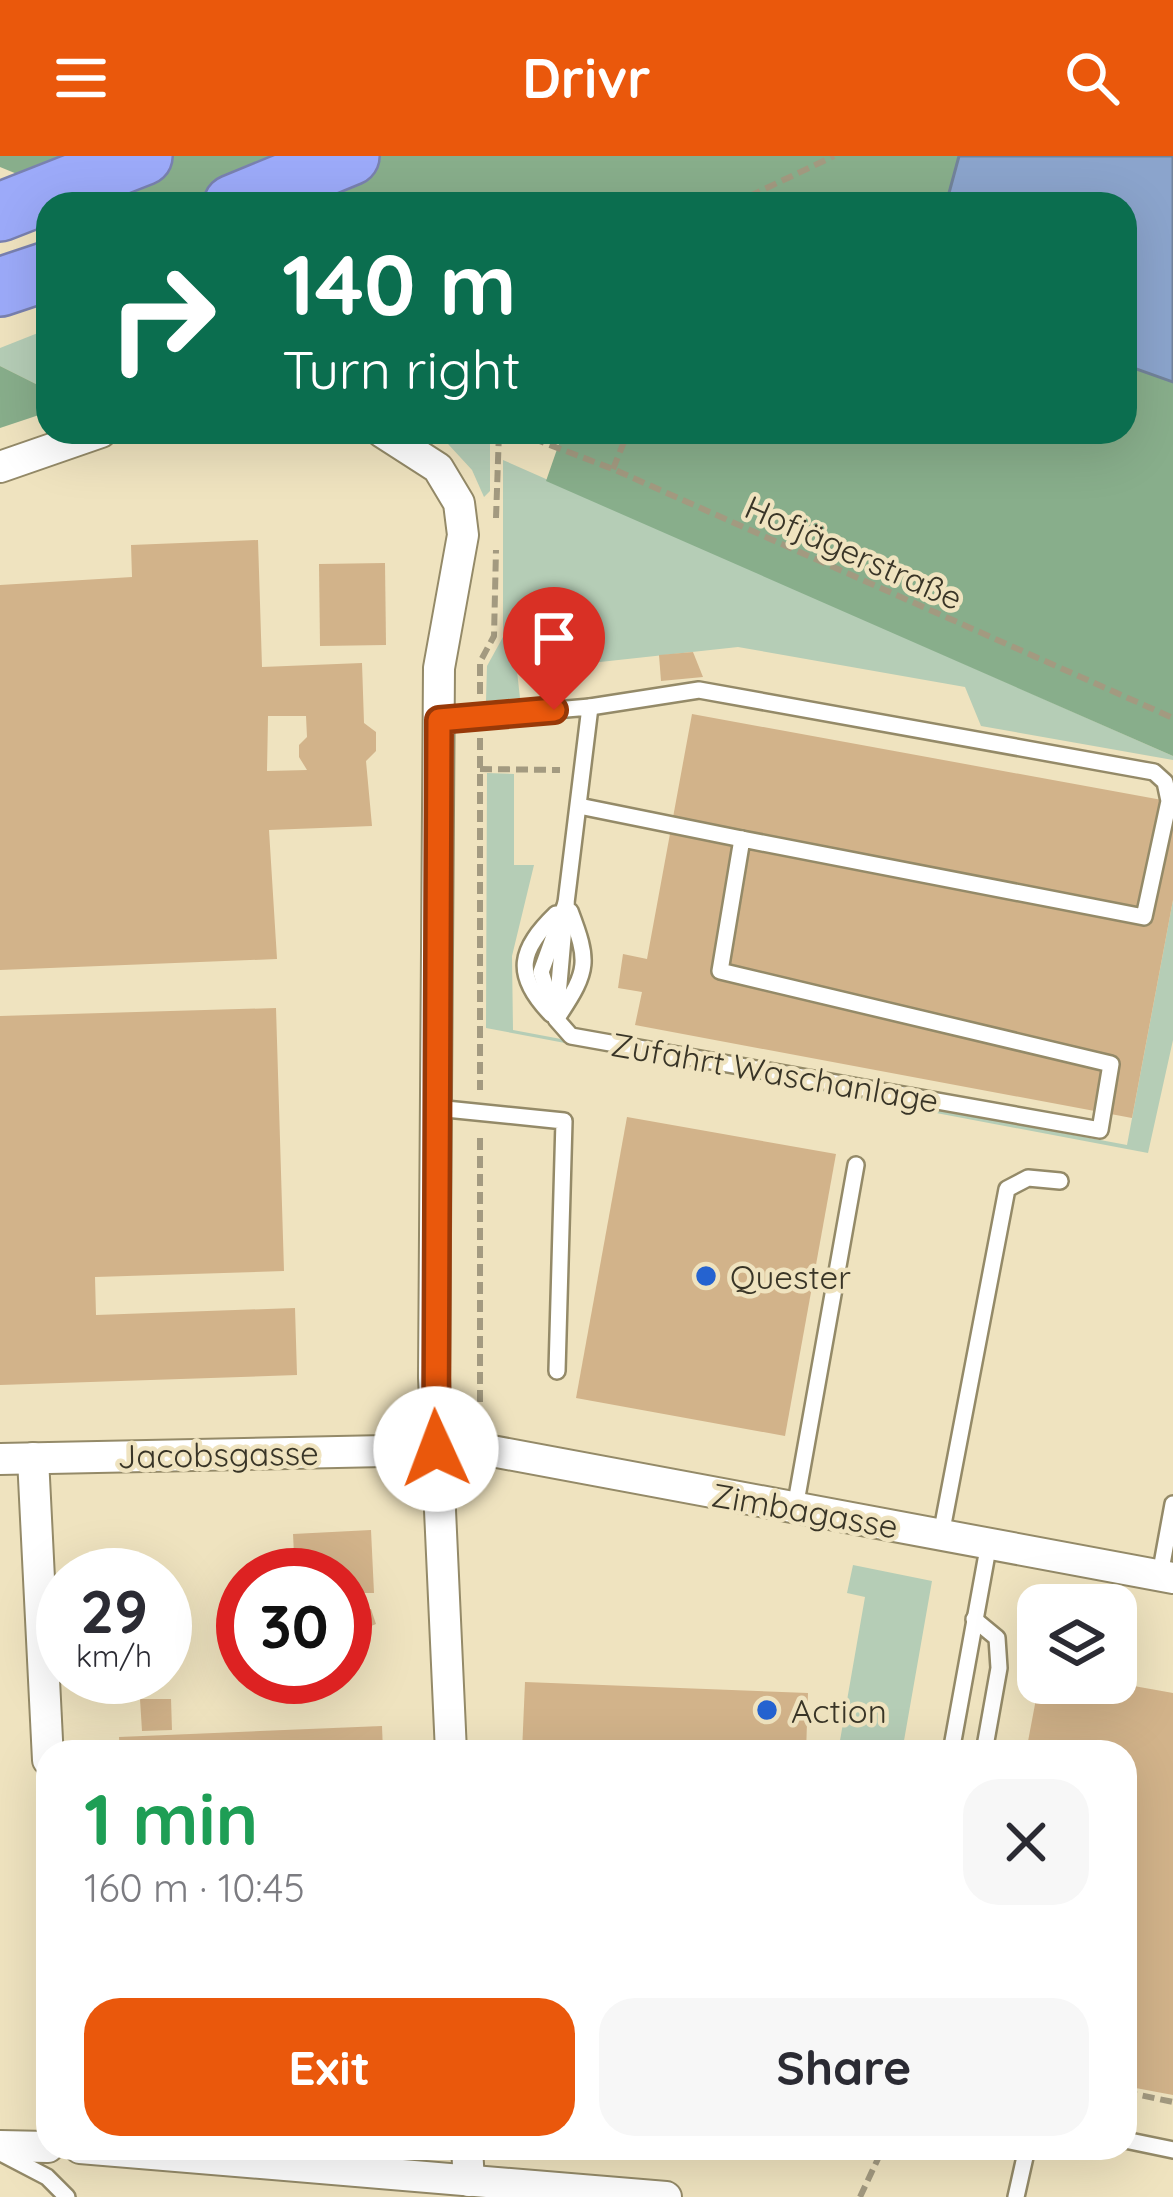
<!DOCTYPE html>
<meta charset="utf-8">
<style>
:root{--surface:#fff;--page:#f7f7f7;--text:#2b2b33;--muted:#7c7c81;--accent:#ea580c}
body{margin:0;font-family:Quicksand,sans-serif;background:var(--page);color:var(--text);height:100vh;display:flex;flex-direction:column;font-size:45px;white-space:nowrap}
*{box-sizing:border-box;margin:0}
p{font-size:39px;color:var(--muted)}
.icon{flex:none;width:66px;height:66px;fill:none;stroke:currentColor;stroke-width:2;stroke-linecap:round;stroke-linejoin:round}
.map{position:relative;flex:1;overflow:hidden}
.sheet{position:absolute;left:36px;top:1584px;width:1101px;height:420px;display:flex;flex-direction:column;background:var(--surface);border-radius:36px;box-shadow:0 12px 48px #0002}
.sheet>*{flex:none}
.hud{position:absolute;left:36px;top:36px;width:1101px;height:252px;border-radius:36px;box-shadow:0 12px 48px #0002;background:#0b6e4f;color:#fff;overflow:hidden}
.buttons{position:absolute;left:1017px;top:1428px;display:grid;gap:24px}
.buttons a{display:grid;place-items:center;width:120px;height:120px;border-radius:24px;background:var(--surface);box-shadow:0 12px 48px #0002;font-size:60px}
.speed{position:absolute;left:36px;top:1392px;display:flex;gap:24px;font-size:60px;font-weight:700;text-align:center}
.speed>*{display:grid;place-content:center;width:156px;height:156px;border-radius:50%;background:var(--surface);box-shadow:0 12px 48px #0002;line-height:1}
.speed small{font-size:30px;font-weight:400}
.speed .limit{border:18px solid #d22;background:#fff;color:#111}
.pin{position:absolute;display:grid;place-items:center;width:102px;height:102px;color:#fff;margin:-123px -51px;border-radius:50% 50% 50% 0;rotate:-45deg;box-shadow:0 0 12px #0007}
.pin .icon{rotate:45deg}
.me{position:absolute;width:132px;margin:-66px;rotate:358deg;stroke-linejoin:round;filter:drop-shadow(0 0 9px #0008)}
.turn{display:flex;align-items:center;gap:42px;height:252px;padding:0 48px;font-size:54px}
.turn .icon{width:156px;height:156px;stroke-width:2.5}
.turn b{display:block;font-size:84px;line-height:102px}
.round{display:grid;place-items:center;flex:none;width:126px;height:126px;border-radius:36px;background:var(--page)}
.overview{display:flex;align-items:center;justify-content:space-between;height:204px;padding:0 48px}
h1{font-size:72px;font-weight:700;line-height:90px;color:#1e9e55}
.button{display:flex;gap:24px;margin-top:auto;padding:24px 48px}
.button a{flex:1;height:138px;border-radius:36px;background:var(--accent);color:#fff;font-size:48px;font-weight:700;line-height:138px;text-align:center}
.button a+a{background:var(--page);color:var(--text)}
header{display:flex;justify-content:space-between;align-items:center;height:156px;padding:0 48px;background:var(--accent);color:#fff;font-size:54px;font-weight:700}
.map>svg:first-child{display:block}
.green{fill:#b5cdb6}
.forest{fill:#88ae8b}
.water{fill:#8ba4cc;stroke:#72839a;stroke-width:3}
.building{fill:#d2b38a;fill-rule:evenodd}
.lines{fill:none;stroke-linecap:round;stroke-linejoin:round}
.service-casing{stroke:#948a68;stroke-width:20}
.minor-casing{stroke:#948a68;stroke-width:34}
.motorway-casing{stroke:#7981b0;stroke-width:62}
.path{stroke:#a39a80;stroke-width:6;stroke-dasharray:12 6;stroke-linecap:butt}
.service{stroke:#fff;stroke-width:15}
.minor{stroke:#fff;stroke-width:30}
.motorway{stroke:#9caaf9;stroke-width:57}
.route-casing{stroke:#983908;stroke-width:30}
.route{stroke:#ea580c;stroke-width:21}
.poi-dot{fill:#2563d0;stroke:#efe3bf;stroke-width:4.5}
.labels{text-anchor:middle;dominant-baseline:central;stroke-width:9;stroke-linejoin:round;paint-order:stroke}
.street-label{font-size:33px;fill:#393527;stroke:#efe3bf}
.poi-label{font-size:33px;fill:#393527;stroke:#efe3bf;text-anchor:start}
</style>
<header><svg class="icon" aria-label="menu" viewBox="0 0 24 24"><path d="M4 6h16M4 12h16M4 18h16"/></svg>Drivr<svg class="icon" aria-label="search" viewBox="0 0 24 24"><circle cx="10" cy="10" r="6"/><path d="M15 15l6 6"/></svg></header>
<div class="map">
<svg width="1173" height="2041" viewBox="0 0 1173 2041">
<rect width="100%" height="100%" fill="#efe3bf"/>
<g class="green">
<polygon points="48,173 48,234 0,210 0,192"/>
<polygon points="437,276 490,276 490,335 484,341 472,314"/>
<polygon points="503,304 1173,600 1173,604 981,570 965,531 738,491 517,515 520,542 486,545 487,510 503,481"/>
<polygon points="487,617 514,618 514,709 534,709 512,800 513,874 1127,989 1173,744 1173,884 1148,997 486,872"/>
<polygon points="853,1409 932,1425 902,1596 838,1596 865,1441 847,1437"/>
</g>
<g class="forest">
<polygon points="0,0 959,0 946,48 90,48 0,11"/>
<polygon points="1125,209 1173,226 1173,600 546,325 563,276 1125,276"/>
<polygon points="0,210 48,234 48,256 0,272"/>
</g>
<polygon class="water" points="959,0 1173,0 1173,226 1125,209 1125,48 946,48"/>
<g class="building">
<path d="M 258,384 L 262,511 L 362,507 L 364,567 L 376,576 L 376,595 L 366,605 L 372,670 L 269,674 L 277,803 L 0,814 L 0,429 L 132,421 L 131,389 ZM 268,560 L 306,560 L 307,581 L 299,589 L 299,601 L 307,614 L 267,615 Z"/>
<polygon points="385,407 386,489 320,490 319,408"/>
<polygon points="693,496 703,521 661,525 659,499"/>
<polygon points="692,558 1173,646 1173,744 1132,962 635,869 642,836 618,832 623,798 647,803"/>
<polygon points="276,852 284,1115 95,1121 96,1159 295,1152 297,1219 0,1229 0,860"/>
<polygon points="627,961 836,998 785,1280 576,1242"/>
<polygon points="371,1374 374,1437 359,1437 360,1453 371,1453 376,1468 359,1475 360,1490 345,1490 345,1419 295,1419 293,1378"/>
<polygon points="525,1526 808,1537 806,1596 522,1596"/>
<polygon points="1039,1527 1117,1527 1173,1537 1173,1939 1125,1930 1125,1596 1026,1596"/>
<polygon points="140,1543 171,1543 172,1574 142,1575"/>
<polygon points="382,1570 383,1596 120,1596 119,1581"/>
</g>
<g class="lines">
<defs>
<g id="service">
<polyline points="439,564 590,551 566,747 541,816 553,855"/>
<polyline points="579,650 742,683"/>
<polyline points="566,747 556,863 571,880 1100,974 1111,908 720,815 742,683 1144,761 1169,645 1165,626 1154,616 699,534 590,551"/>
<path d="M 551,858 C 512,818 520,793 556,758"/>
<path d="M 559,859 C 589,814 589,805 570,755"/>
<polyline points="436,952 564,965 557,1215"/>
<polyline points="795,1352 856,1009"/>
<polyline points="941,1379 1007,1033 1028,1022 1060,1025"/>
<polyline points="1160,1419 1173,1348"/>
<polyline points="974,1463 997,1482 999,1512 984,1596"/>
<polyline points="951,1596 989,1387"/>
<polyline points="1125,1984 1173,1994"/>
<polyline points="3,1998 47,2021 67,2041"/>
<polyline points="1016,2041 1027,1992"/>
</g>
<g id="minor">
<polyline points="382,276 438,312 459,347 463,379 439,512 434,1222 451,1596"/>
<polyline points="0,311 101,276"/>
<polyline points="33,1302 48,1604"/>
<polyline points="0,1303 481,1293 1173,1422"/>
<polyline points="0,1990 48,1991"/>
<polyline points="80,1992 666,2041"/>
<polyline points="467,1992 469,2025"/>
</g>
<g id="motorway">
<polyline points="233,48 350,0"/>
<polyline points="0,56 143,0"/>
<polyline points="0,131 48,115"/>
</g>
</defs>
<use href="#service" class="service-casing"/>
<use href="#minor" class="minor-casing"/>
<use href="#motorway" class="motorway-casing"/>
<g class="path">
<polyline points="733,48 834,0"/>
<polyline points="516,276 613,313 1173,562"/>
<polyline points="613,313 628,276"/>
<polyline points="496,362 499,276"/>
<polyline points="480,538 480,506 494,480 496,394"/>
<polyline points="480,582 480,934"/>
<polyline points="480,613 560,614"/>
<polyline points="480,1264 480,978"/>
<polyline points="1125,1936 1173,1946"/>
<polyline points="860,2041 883,1992"/>
</g>
<use href="#service" class="service"/>
<use href="#minor" class="minor"/>
<use href="#motorway" class="motorway"/>
</g>
<g class="lines">
<defs>
<polyline id="route" points="436,1293 439,564 554,554"/>
</defs>
<use href="#route" class="route-casing"/>
<use href="#route" class="route"/>
</g>
<g class="poi-dot">
<circle cx="706" cy="1120" r="12"/>
<circle cx="767" cy="1554" r="12"/>
</g>
<g class="labels">
<g class="street-label">
<text transform="translate(854 396) rotate(24)">Hofjägerstraße</text>
<text transform="translate(775 916) rotate(10)">Zufahrt Waschanlage</text>
<text transform="translate(218 1298) rotate(-1)">Jacobsgasse</text>
<text transform="translate(805 1354) rotate(10)">Zimbagasse</text>
</g>
<g class="poi-label">
<text x="730" y="1120">Quester</text>
<text x="791" y="1554">Action</text>
</g>
</g>
</svg>
<div class="buttons">
<a><svg class="icon" aria-label="layers" viewBox="0 0 24 24"><path d="M12 4l9 5-9 5-9-5zM3 14l9 5 9-5"/></svg></a>
</div>
<div class="speed"><div>29<small>km/h</small></div><div class="limit">30</div></div>
<div class="pin" style="left:554px;top:554px;background:#d93025"><svg class="icon" aria-label="arrive" viewBox="0 0 24 24"><path d="M6 21V4h12l-3 4 3 4H6"/></svg></div>
<svg class="me" style="left:436px;top:1293px" viewBox="-20 -20 40 40"><circle r="19" fill="#fff"/><path d="M0-13L10 11 0 6-10 11z" fill="#ea580c"/></svg>
<div class="hud">
<div class="turn"><svg class="icon" aria-label="right" viewBox="0 0 24 24"><path d="M7 20v-9h11M14 6l5 5-5 5"/></svg><div><b>140 m</b>Turn right</div></div>
</div>
<section class="sheet">
<div class="overview"><div><h1>1 min</h1><p>160 m · 10:45</p></div><a class="round"><svg class="icon" aria-label="close" viewBox="0 0 24 24"><path d="M6 6l12 12M18 6L6 18"/></svg></a></div>
<div class="button"><a>Exit</a><a>Share</a></div>
</section>
</div>
